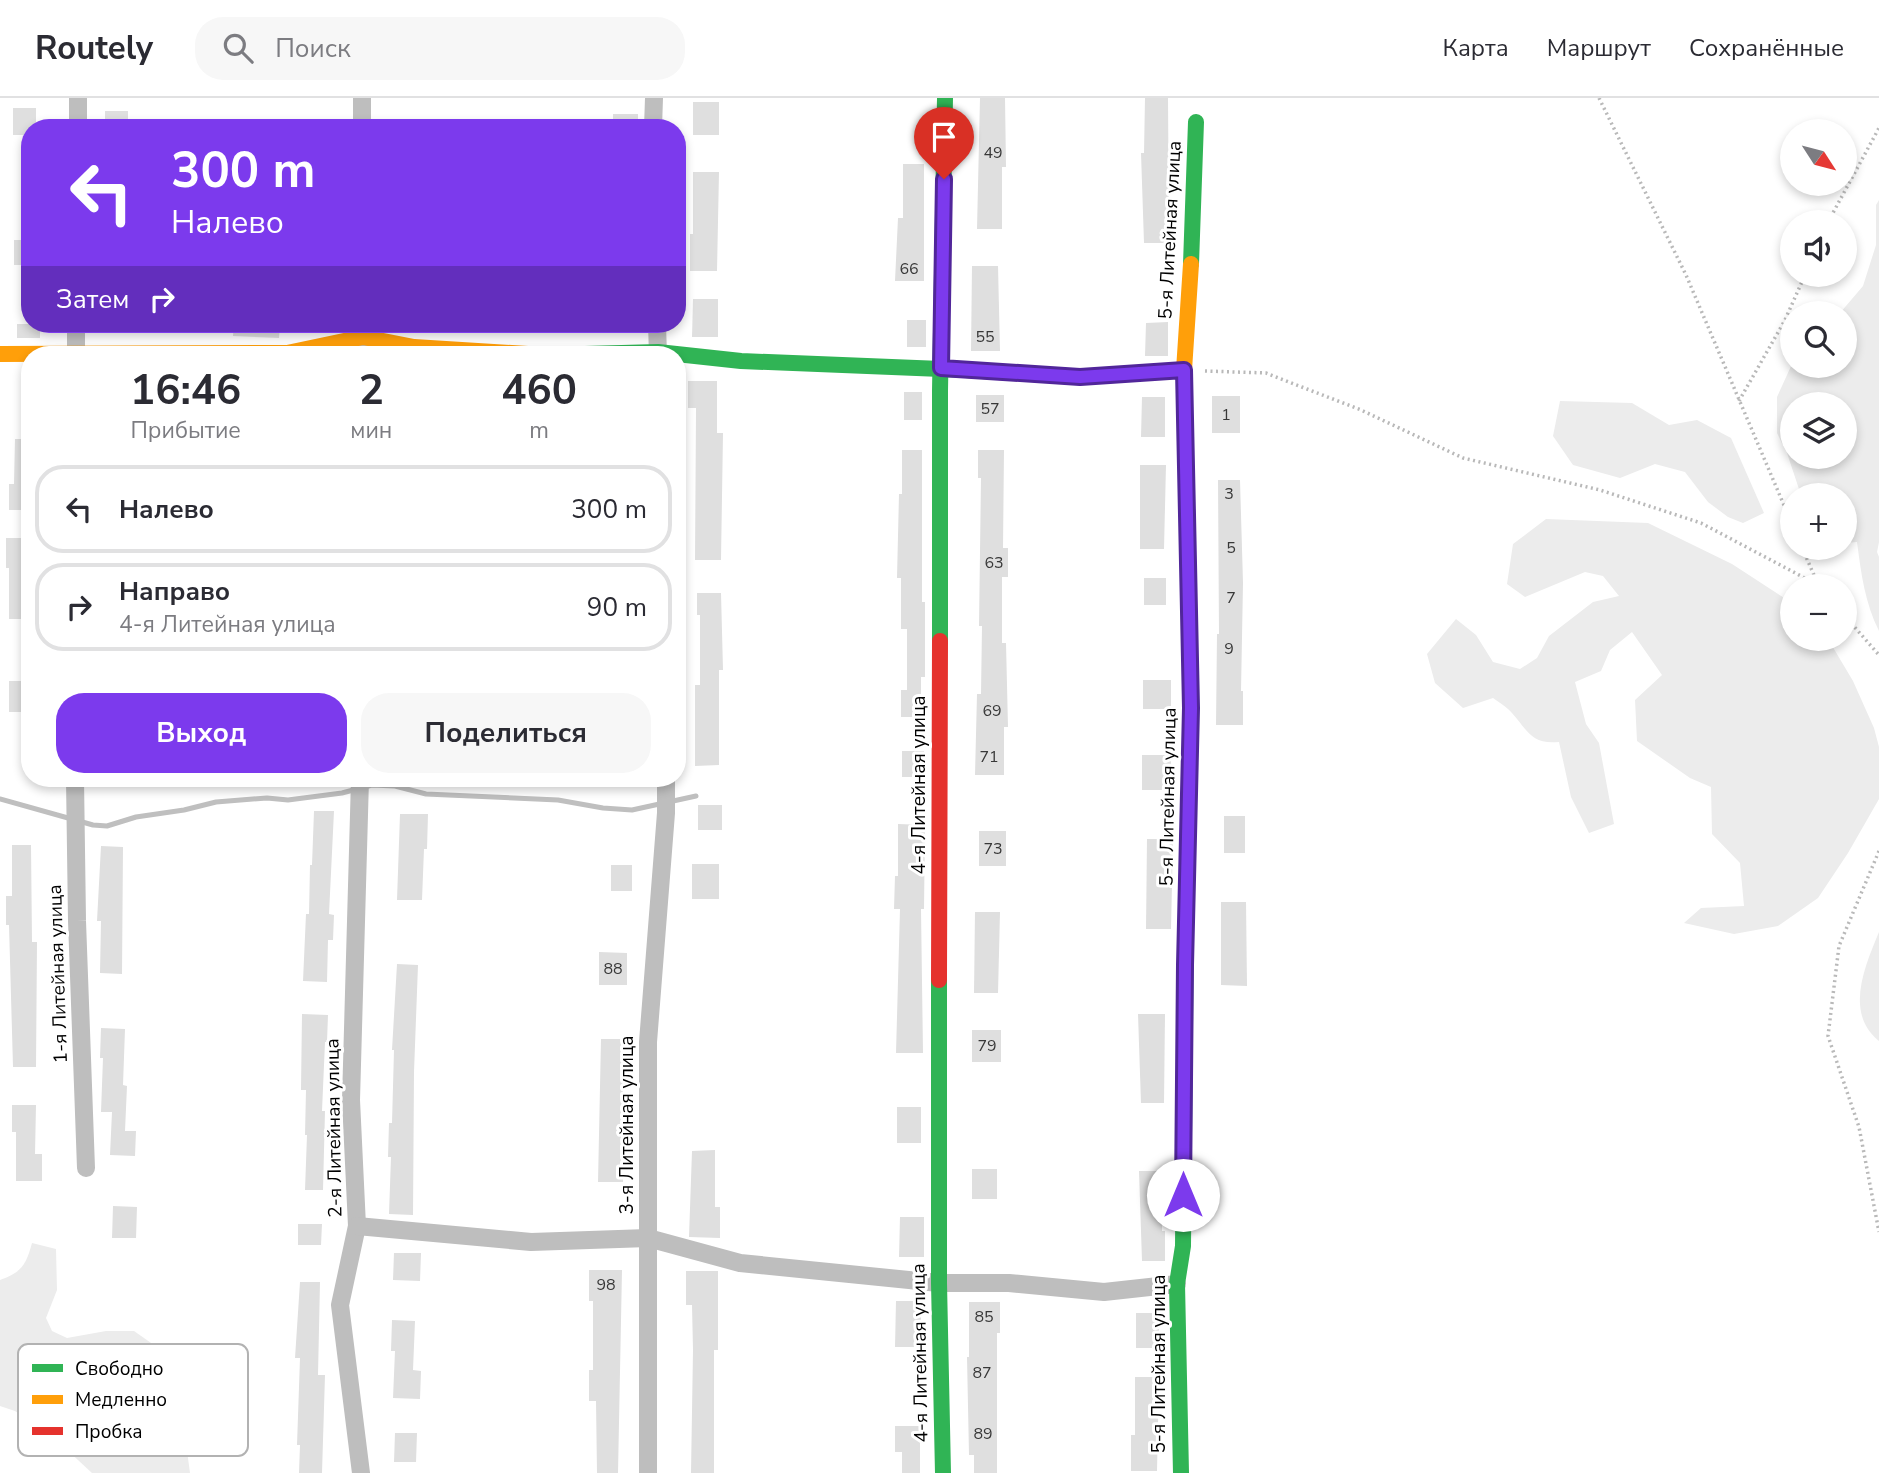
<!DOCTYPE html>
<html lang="ru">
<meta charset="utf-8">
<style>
:root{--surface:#fff;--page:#f7f7f7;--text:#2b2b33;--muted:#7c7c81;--line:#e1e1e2;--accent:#7c3aed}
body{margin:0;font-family:"Nunito Sans",sans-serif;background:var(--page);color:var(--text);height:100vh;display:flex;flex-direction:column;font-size:26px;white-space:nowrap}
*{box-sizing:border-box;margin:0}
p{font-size:23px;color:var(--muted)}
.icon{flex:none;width:38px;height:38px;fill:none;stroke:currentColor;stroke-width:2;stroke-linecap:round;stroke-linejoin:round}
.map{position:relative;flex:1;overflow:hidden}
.side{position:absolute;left:21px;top:248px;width:665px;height:441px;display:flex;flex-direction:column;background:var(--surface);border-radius:28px;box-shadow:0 4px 10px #0003}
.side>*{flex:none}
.banner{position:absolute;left:21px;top:21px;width:665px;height:214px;border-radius:28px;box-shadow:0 4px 10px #0003;background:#7c3aed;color:#fff;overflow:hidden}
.needle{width:46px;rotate:126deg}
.controls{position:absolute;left:1780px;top:21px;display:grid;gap:14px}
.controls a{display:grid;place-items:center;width:77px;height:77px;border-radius:50%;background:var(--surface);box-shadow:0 4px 10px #0003;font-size:35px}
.pin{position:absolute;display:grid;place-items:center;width:60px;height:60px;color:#fff;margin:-72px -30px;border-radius:50% 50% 50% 0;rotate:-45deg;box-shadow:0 0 7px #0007}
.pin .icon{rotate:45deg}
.me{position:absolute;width:77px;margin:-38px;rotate:0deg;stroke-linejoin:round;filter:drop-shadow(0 0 5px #0008)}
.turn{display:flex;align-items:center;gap:24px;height:147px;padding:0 35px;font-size:32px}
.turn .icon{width:91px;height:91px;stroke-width:2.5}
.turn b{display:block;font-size:49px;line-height:60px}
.then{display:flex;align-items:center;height:66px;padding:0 35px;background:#0003;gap:14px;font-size:26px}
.eta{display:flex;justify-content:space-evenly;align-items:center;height:119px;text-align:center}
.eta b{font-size:42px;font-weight:700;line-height:49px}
.button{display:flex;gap:14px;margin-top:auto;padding:14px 35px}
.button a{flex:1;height:80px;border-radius:28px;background:var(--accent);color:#fff;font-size:28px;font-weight:700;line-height:80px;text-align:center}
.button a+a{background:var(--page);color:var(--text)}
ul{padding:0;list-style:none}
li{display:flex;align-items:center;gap:21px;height:88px;margin:0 14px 10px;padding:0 21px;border:4px solid var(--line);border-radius:28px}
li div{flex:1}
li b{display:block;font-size:26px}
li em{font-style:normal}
header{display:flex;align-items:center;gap:42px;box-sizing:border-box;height:98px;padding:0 35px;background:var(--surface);border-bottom:2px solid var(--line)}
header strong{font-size:33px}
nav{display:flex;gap:38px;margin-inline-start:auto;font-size:24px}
.search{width:490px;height:63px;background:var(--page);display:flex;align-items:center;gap:18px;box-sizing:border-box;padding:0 24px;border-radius:28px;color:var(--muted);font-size:26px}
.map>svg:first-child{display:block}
.green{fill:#ececec;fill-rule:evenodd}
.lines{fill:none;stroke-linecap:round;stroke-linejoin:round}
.stream{stroke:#bfbfbf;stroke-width:5}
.building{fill:#dfdfdf}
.path{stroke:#b9b9b9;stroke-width:3.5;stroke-dasharray:2 3.5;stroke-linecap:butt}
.street{stroke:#bebebe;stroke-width:18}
.fast{stroke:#30b455;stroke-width:16}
.slow{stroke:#ff9f0a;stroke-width:16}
.jam{stroke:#e5322d;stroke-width:16}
.route-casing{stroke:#51269a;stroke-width:18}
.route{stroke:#7c3aed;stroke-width:12}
.labels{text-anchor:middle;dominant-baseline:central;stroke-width:6;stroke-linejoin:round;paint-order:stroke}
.number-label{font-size:16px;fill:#383838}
.street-label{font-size:19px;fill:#000;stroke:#fff}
.key{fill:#fff;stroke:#b2b2b2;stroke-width:2}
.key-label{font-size:19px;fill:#000}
</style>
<header>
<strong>Routely</strong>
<div class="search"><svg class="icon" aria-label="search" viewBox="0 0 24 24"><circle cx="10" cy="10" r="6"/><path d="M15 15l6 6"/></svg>Поиск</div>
<nav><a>Карта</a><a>Маршрут</a><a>Сохранённые</a></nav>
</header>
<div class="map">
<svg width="1879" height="1375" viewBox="0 0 1879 1375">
<rect width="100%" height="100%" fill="#fff"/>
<g class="green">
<path d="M 1879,102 L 1879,444 L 1877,454 L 1879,459 L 1879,533 C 1865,505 1861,475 1857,444 L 1845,445 L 1844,397 L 1801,397 L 1787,355 L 1777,335 L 1777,299 L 1792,266 L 1844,268 L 1844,215 L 1840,215 L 1863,188 L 1876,147 L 1876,107 ZM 1792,306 L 1844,306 L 1844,359 L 1792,359 Z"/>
<polygon points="1560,303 1632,305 1669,327 1697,322 1731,340 1764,415 1743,425 1728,419 1708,404 1685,374 1655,366 1620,380 1573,367 1553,338"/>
<path d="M 1546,421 L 1648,425 L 1732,466 L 1792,505 L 1792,541 L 1828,541 L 1853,583 L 1874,630 L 1879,649 L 1879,701 L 1848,755 L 1818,800 L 1778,828 L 1734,836 L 1684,825 L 1701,810 L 1744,808 L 1740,765 L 1712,736 L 1711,689 L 1690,680 L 1637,643 L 1635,602 L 1662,577 L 1632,534 L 1610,552 L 1601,573 L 1575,584 L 1586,626 L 1599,645 L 1614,726 L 1589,735 L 1571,699 L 1559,644 C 1528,647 1527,629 1508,611 C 1504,607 1498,604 1493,600 L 1463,610 L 1435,585 L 1427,556 L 1456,521 L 1476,537 L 1493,564 L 1520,571 L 1537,560 L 1549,538 L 1593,504 L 1619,498 L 1603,478 L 1585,474 L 1525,499 L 1507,486 L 1513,446 Z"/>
<path d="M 1879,834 L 1879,943 C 1844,915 1865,868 1879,834 Z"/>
<path d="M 32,1145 L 56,1151 L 57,1192 L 46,1220 L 52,1233 L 67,1240 L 106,1233 L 134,1233 L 201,1280 C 207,1312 204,1313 185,1338 L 190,1375 L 92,1375 L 64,1349 L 15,1313 L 0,1308 L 0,1182 C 22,1174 26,1167 32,1145 Z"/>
</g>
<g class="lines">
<polyline class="stream" points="0,701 93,727 107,728 136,719 184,712 216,704 267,700 288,702 342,695 372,687 395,688 426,696 558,702 603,710 632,712 696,698"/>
</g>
<g class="building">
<polygon points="980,0 1005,0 1006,69 1002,69 1002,131 977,131"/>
<polygon points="1145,0 1168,0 1169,145 1144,145 1141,55 1144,55"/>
<rect x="693" y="4" width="26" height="33"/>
<polygon points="13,10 36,10 36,30 30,30 30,37 13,37"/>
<rect x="105" y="13" width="23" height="17"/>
<rect x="613" y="16" width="25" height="14"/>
<polygon points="903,66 924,66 924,183 895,183 898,120 903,120"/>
<polygon points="693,74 719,74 717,173 690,173 690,136 693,136"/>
<rect x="14" y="142" width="16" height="25"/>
<polygon points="972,168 998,168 1000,253 971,253"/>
<polygon points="693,201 718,201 718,239 692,239"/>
<rect x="907" y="222" width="19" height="27"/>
<polygon points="1168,224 1168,258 1145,258 1146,225"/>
<rect x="17" y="226" width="23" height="14"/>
<polygon points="234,226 280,226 279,240 233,238"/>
<polygon points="688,283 717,283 717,335 723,335 721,462 695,462 696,310 688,310"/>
<rect x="904" y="294" width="18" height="28"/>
<rect x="976" y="297" width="28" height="27"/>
<rect x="1212" y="298" width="28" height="37"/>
<polygon points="1142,299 1165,299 1165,339 1141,339"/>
<polygon points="15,341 30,341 30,412 9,412 9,386 14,386"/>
<polygon points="902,352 922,352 922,504 925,504 925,579 921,579 921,619 901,619 901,592 907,592 907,531 901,531 901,480 897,480 899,396 902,396"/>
<polygon points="978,352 1004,352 1003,450 1008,450 1008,479 1002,479 1002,545 1006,545 1008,629 1004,629 1004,677 975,677 977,596 981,596 982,528 979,528 981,380 978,380"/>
<polygon points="1140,367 1166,367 1164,451 1140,451"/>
<polygon points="1218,382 1240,382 1243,485 1241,593 1243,593 1243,627 1216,627 1217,536 1219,536"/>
<polygon points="6,440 30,440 30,521 9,521 9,470 6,470"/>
<rect x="1144" y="480" width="22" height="27"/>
<polygon points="697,495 721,495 723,572 719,572 719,667 695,668 695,587 700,587 700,517 697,517"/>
<rect x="1143" y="582" width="28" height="29"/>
<rect x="9" y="583" width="21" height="31"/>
<rect x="902" y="653" width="22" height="26"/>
<rect x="1142" y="657" width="29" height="35"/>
<rect x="698" y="707" width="24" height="25"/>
<polygon points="314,713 334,713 329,816 334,817 333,842 328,842 327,884 303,883 306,816 309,816 310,767 312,767"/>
<polygon points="400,716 428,716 427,751 424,751 422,802 397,802"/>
<rect x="1224" y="718" width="21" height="37"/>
<polygon points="898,726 925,727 924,811 921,811 923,955 896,955 900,811 894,811 895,778 898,778"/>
<rect x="979" y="733" width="27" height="35"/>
<polygon points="1147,741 1173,741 1171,831 1146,831"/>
<polygon points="12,747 31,747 32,844 37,844 36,969 13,969 9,827 6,827 6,798 12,798"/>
<polygon points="101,748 123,749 122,876 100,875 101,823 97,823"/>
<rect x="692" y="766" width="27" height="35"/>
<rect x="611" y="767" width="21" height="26"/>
<polygon points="1221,804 1246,804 1247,888 1221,887"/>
<polygon points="975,814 1000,814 998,895 974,895"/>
<polygon points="599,854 627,855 627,887 599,887"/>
<polygon points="397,866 418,867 414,974 413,1117 389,1116 391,1059 388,1059 389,1025 392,1025 394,952 392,952"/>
<polygon points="302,916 328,917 327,944 325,944 322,1013 325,1013 323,1092 305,1092 307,1037 305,1037 306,992 301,992"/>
<polygon points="1138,916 1165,916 1164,1005 1141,1005"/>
<polygon points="101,930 125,931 123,987 127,988 125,1033 136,1033 135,1058 110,1057 112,1014 101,1014 103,960 100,960"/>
<rect x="972" y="932" width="29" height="32"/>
<polygon points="601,941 625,941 625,975 623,975 623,1084 598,1084"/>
<polygon points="12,1007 36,1007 35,1056 42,1056 42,1083 16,1083 16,1034 12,1034"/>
<rect x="897" y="1009" width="24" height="36"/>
<polygon points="715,1052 715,1109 720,1109 720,1140 689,1139 692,1053"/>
<rect x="972" y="1071" width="25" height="30"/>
<polygon points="1139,1073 1162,1073 1162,1133 1165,1133 1165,1163 1142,1163"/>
<polygon points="113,1108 137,1109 136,1140 112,1140"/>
<polygon points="900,1119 924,1119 924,1159 899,1159"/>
<polygon points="298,1126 322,1126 321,1147 298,1147"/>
<polygon points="394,1155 421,1155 420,1183 393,1182"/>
<polygon points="589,1172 622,1172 618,1375 597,1375 596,1303 589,1303 589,1272 593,1272 593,1203 589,1203"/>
<polygon points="686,1173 718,1173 718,1252 714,1252 714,1375 691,1375 693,1252 692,1207 686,1207"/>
<polygon points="300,1184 320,1184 318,1277 325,1277 322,1375 299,1375 300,1347 297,1347 300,1260 295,1260"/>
<polygon points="896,1203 921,1203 921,1249 895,1249"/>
<polygon points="969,1204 1000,1204 1000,1235 997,1235 997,1375 974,1375 974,1357 969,1357 967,1259 969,1259"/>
<rect x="1136" y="1215" width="23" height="35"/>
<polygon points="392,1222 415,1223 413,1272 421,1273 420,1301 393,1300 395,1253 391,1253"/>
<polygon points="1135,1279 1159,1279 1157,1373 1131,1373 1131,1337 1135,1337"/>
<polygon points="895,1328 920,1328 920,1375 902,1375 902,1354 895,1354"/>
<polygon points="395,1335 417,1335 416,1364 394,1364"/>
</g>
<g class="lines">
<g class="path">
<polyline points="1599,0 1686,177 1792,426"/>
<polyline points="1828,124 1879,30"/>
<polyline points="1205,273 1266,275 1361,312 1463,360 1600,392 1701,425 1818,487"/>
<polyline points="1739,303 1785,222 1805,177"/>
<polyline points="1802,450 1818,486"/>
<polyline points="1844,517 1879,557"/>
<polyline points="1879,753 1839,848 1828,938 1859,1029 1879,1134"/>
</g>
<g class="street">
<polyline points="362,0 362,30"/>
<polyline points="78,30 78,0"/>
<polyline points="653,30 654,0"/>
<polyline points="363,226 363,257"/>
<polyline points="657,226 658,257"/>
<polyline points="76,257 76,226"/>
<polyline points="75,681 77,823 86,1070"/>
<polyline points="360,681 351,1002 357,1128 340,1207 361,1375"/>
<polyline points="357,1128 531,1144 648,1140 740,1165 939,1185 1009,1185 1104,1194 1177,1186"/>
<polyline points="648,1375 648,944 666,715 666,681"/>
</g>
<g class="fast">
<polyline points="1191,166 1196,24"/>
<polyline points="585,256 658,254 741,263 966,272"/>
<polyline points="940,543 940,293 945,0"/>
<polyline points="939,882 939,1185 943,1375"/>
<polyline points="1181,1375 1177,1186 1183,1148 1186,816"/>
</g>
<g class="slow">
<polyline points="0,256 287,255 363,239 414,249 544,257 585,256"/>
<polyline points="1188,457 1184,272 1191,166"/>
</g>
<g class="jam">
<polyline points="966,272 1080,279 1184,272"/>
<polyline points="1186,816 1191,610 1188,457"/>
<polyline points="939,882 940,543"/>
</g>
</g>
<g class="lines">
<defs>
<polyline id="route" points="944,81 941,270 1080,279 1184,272 1191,610 1185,867 1183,1097"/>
</defs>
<use href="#route" class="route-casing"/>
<use href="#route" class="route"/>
</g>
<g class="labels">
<g class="number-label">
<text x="993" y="55">49</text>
<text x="909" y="171">66</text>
<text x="985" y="239">55</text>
<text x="990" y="311">57</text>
<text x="1226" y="317">1</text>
<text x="1229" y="396">3</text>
<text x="1231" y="450">5</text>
<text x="994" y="465">63</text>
<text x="1231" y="500">7</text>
<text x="1229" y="551">9</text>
<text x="992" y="613">69</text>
<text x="989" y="659">71</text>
<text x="993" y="751">73</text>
<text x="613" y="871">88</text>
<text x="987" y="948">79</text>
<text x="606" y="1187">98</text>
<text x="984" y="1219">85</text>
<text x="982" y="1275">87</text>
<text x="983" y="1336">89</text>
</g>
<g class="street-label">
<text transform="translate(1170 132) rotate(-87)">5-я Литейная улица</text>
<text transform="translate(919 687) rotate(-90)">4-я Литейная улица</text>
<text transform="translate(1168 699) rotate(-89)">5-я Литейная улица</text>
<text transform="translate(58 876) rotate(-92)">1-я Литейная улица</text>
<text transform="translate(627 1027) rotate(-90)">3-я Литейная улица</text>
<text transform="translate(334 1030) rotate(-91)">2-я Литейная улица</text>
<text transform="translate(920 1255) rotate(-91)">4-я Литейная улица</text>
<text transform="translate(1159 1266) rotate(-90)">5-я Литейная улица</text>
</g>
</g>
<rect x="18" y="1246" width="230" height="112" rx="10" class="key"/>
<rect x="32" y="1266" width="31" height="8" fill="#30b455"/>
<rect x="32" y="1297" width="31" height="9" fill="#ff9f0a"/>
<rect x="32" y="1329" width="31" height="8" fill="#e5322d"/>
<g class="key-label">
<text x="75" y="1277">Свободно</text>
<text x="75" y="1308">Медленно</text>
<text x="75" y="1340">Пробка</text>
</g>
</svg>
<div class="controls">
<a><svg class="needle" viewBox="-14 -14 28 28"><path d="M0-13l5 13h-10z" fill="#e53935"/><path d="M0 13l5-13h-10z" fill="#7c7c81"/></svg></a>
<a><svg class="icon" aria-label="sound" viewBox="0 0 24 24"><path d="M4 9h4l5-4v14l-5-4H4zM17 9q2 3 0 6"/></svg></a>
<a><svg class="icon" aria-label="search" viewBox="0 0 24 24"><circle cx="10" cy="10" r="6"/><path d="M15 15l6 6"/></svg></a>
<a><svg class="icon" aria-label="layers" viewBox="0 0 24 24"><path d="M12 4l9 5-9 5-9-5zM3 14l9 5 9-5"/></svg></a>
<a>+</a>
<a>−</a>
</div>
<div class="pin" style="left:944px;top:81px;background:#d93025"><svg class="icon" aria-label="arrive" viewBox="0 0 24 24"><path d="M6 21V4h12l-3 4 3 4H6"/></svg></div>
<svg class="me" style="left:1183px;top:1097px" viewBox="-20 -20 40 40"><circle r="19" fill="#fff"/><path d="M0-13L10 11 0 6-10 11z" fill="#7c3aed"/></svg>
<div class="banner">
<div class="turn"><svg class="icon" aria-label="left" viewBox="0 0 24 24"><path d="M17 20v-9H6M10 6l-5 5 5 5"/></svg><div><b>300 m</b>Налево</div></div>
<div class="then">Затем<svg class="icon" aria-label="right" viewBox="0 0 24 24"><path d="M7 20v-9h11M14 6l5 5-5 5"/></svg></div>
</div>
<section class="side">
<div class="eta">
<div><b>16:46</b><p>Прибытие</p></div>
<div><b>2</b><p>мин</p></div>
<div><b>460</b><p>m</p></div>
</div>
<ul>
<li><svg class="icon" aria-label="left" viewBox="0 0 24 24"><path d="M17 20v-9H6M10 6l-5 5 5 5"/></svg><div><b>Налево</b></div><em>300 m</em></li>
<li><svg class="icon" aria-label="right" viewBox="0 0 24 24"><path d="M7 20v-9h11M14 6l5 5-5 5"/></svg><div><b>Направо</b><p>4-я Литейная улица</p></div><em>90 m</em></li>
</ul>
<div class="button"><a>Выход</a><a>Поделиться</a></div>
</section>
</div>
